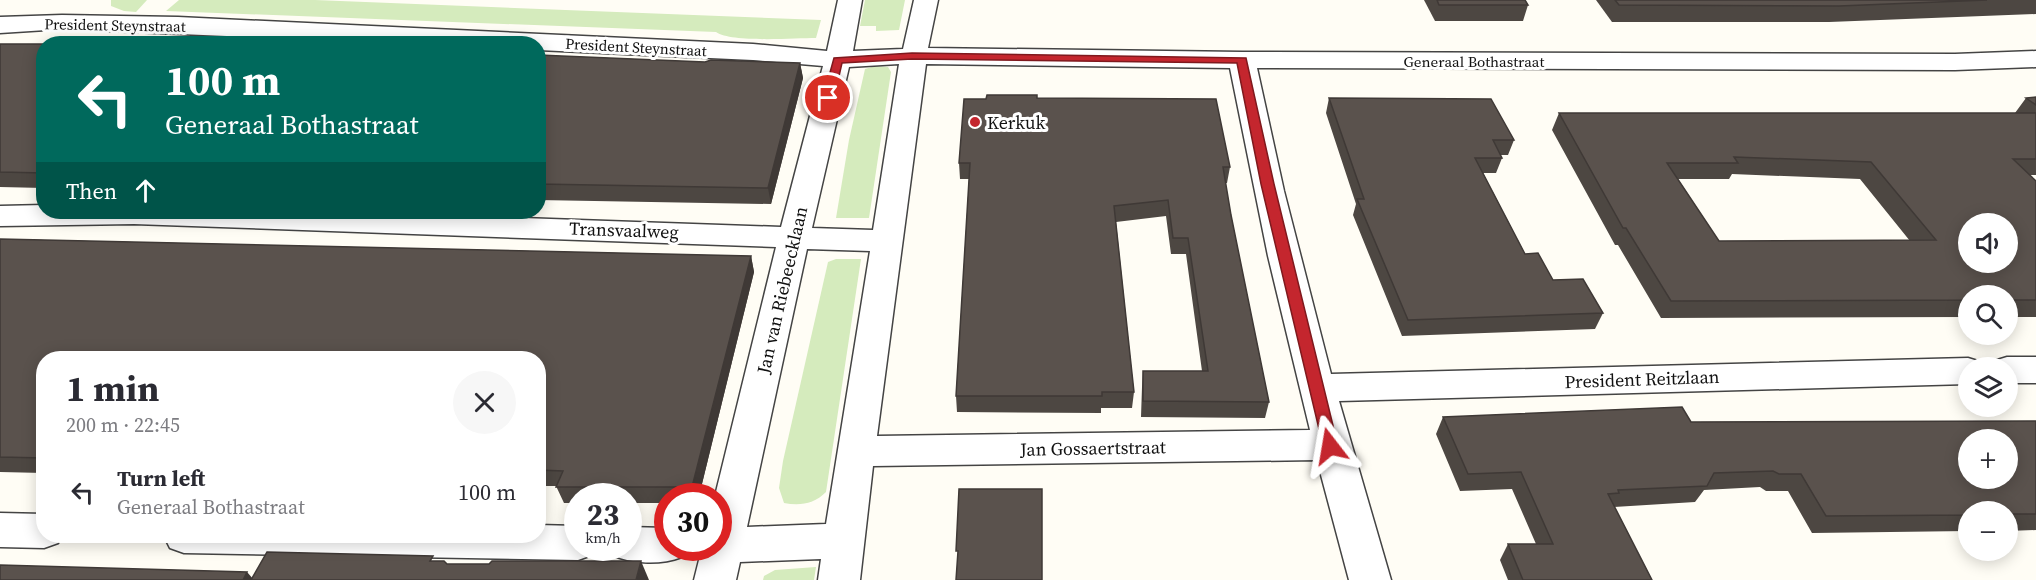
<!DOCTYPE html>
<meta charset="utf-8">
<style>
:root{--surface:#fff;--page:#f7f7f7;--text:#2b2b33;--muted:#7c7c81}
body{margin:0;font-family:"Source Serif 4",serif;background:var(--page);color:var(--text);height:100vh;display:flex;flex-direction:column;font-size:22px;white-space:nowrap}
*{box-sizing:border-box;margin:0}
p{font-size:20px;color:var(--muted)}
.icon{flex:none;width:33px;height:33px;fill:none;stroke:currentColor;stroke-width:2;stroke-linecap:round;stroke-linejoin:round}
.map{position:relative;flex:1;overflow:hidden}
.drawer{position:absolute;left:36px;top:351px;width:510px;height:192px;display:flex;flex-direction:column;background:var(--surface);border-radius:24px;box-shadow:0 3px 15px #0003}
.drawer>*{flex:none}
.banner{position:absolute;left:36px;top:36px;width:510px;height:183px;border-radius:24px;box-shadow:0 3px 15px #0003;background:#00695c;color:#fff;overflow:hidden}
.buttons{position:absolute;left:1958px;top:213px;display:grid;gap:12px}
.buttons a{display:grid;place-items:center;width:60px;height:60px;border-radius:50%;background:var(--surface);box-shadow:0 3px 15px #0003;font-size:30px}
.speed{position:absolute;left:564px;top:483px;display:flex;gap:12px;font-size:30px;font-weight:700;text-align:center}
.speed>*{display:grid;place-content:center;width:78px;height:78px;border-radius:50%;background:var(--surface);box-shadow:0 3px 15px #0003;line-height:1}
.speed small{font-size:15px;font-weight:400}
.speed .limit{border:9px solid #d22;background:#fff;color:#111}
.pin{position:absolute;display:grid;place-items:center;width:51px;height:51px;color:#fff;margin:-26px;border:3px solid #fff;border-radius:50%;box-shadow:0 2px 6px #0007}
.me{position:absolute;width:66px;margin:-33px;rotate:346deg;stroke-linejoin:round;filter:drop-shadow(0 0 4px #0008)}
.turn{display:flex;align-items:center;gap:21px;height:126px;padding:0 30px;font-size:27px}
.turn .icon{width:78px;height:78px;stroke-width:2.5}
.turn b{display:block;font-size:42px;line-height:51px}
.then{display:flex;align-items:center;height:57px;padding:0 30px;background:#0003;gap:12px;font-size:22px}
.round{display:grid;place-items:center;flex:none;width:63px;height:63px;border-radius:32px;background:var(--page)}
.overview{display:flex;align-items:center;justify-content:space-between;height:102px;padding:0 30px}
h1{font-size:36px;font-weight:700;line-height:45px}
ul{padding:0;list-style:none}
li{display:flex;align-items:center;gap:18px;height:78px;padding:0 30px}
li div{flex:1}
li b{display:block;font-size:22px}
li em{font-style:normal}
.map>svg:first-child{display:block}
.green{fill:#d5ebbd}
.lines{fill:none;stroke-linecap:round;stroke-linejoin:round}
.minor-casing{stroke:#444;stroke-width:3}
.minor{fill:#fff;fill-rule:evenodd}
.wall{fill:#4d4742;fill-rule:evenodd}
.shaded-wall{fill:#3f3936}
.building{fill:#5a524d;stroke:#3f3936;stroke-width:1.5;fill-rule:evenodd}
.route{fill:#c4262e;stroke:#7f191e;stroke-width:1.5}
.poi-dot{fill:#c4262e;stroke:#fff;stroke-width:2}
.labels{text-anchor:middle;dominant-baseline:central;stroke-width:6;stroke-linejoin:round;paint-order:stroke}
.far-street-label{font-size:15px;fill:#111;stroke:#fff}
.poi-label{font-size:18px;fill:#111;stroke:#fff;text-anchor:start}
.street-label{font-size:18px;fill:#111;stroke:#fff}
</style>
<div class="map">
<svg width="2036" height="580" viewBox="0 0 2036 580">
<rect width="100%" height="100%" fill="#fffdf5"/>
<g class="green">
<polygon points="111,0 147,0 136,12 124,11 111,6"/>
<path d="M 179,0 L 315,0 L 821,20 L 816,38 C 794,38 732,43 716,32 L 166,11 Z"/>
<polygon points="865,0 905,0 899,30 876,31 876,26 860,26"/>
<polygon points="875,66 888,67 891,72 869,218 836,218 849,140 865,69"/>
<path d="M 836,259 L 861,259 L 826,492 C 814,504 800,506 784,503 L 779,488 L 783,461 L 828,262 Z"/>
<polygon points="816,567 814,580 763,580 764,576 775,570"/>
</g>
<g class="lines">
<defs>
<g id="minor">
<path d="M 838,0 L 862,0 L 853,51 L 903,49 L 914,0 L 938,0 L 928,48 L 1242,52 L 1955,54 L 2036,51 L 2036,67 L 1955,70 L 1257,68 L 1284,191 L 1331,374 L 1968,358 L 1981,362 L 1984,368 L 1968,368 L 1968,384 L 1339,401 L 1391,580 L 1349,580 L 1317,460 L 873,466 L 860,580 L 818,580 L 821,559 L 740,562 L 736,580 L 694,580 L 701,552 L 699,548 L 718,548 L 718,496 L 715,496 L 776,247 L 134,224 L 0,226 L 0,206 L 44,205 L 44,212 L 346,212 L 781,227 L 823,66 L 753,60 L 538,50 L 538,44 L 410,44 L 62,29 L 0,33 L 0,17 L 62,15 L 178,17 L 753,44 L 827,51 ZM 899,64 L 873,230 L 812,228 L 849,67 ZM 926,64 L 1230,68 L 1268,256 L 1310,430 L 877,436 ZM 807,249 L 870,251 L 826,524 L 747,527 Z"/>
<polygon points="2007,357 2036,357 2036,383 2007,383 2007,368 1991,368 1994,361"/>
<polygon points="0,513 44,514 44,536 62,536 58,543 44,548 0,547"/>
<polygon points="538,525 578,526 578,548 596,548 592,555 578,560 184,553 170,548 164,536 538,536"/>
<path d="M 628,527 L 668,528 L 668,548 L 687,548 L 682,557 C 661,565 635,564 614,556 L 609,548 L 628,548 Z"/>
</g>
</defs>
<use href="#minor" class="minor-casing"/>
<use href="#minor" class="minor"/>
</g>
<g class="wall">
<polygon points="1424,0 1525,0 1528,5 1523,21 1435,21"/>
<polygon points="1596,0 2036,0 2036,14 1829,22 1612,22"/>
<polygon points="0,44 44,44 44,188 0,187"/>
<polygon points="538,55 705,62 800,63 803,78 771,204 538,200"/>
<path d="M 2036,97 L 2036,175 L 2030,175 L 2036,181 L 2036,317 L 2007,317 L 2007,296 L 1968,296 L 1968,317 L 1661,318 L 1618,245 L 1615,245 L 1552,130 L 1559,113 L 2015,113 L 2026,98 ZM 1732,174 L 1860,179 L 1910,241 L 1719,241 L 1678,179 L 1729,179 Z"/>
<polygon points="1037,98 1230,167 1227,183 1225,183 1231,215 1269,402 1265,418 1141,417 1142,387 1143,371 1202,371 1186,254 1171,254 1166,216 1116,222 1134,392 1132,408 1101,408 1101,413 957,412 956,396 969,179 960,179 959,163"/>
<polygon points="1329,98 1514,140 1508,155 1500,155 1502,158 1496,173 1483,173 1525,254 1553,280 1603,313 1595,329 1402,336 1353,215 1356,204 1326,113"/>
<polygon points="0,239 751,256 754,272 699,496 668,496 668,503 628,503 628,496 578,496 578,503 564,503 556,486 538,486 538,358 44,358 44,473 0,472"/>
<polygon points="1443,417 1691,422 2036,421 2036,530 2007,531 2007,512 1968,512 1968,531 1812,533 1788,491 1766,491 1760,487 1704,490 1695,502 1614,507 1652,580 1508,580 1500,560 1508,544 1536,544 1512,489 1460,491 1436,434"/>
</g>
<g class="shaded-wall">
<polygon points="800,63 803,78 771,204 768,188"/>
<polygon points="751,256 754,272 699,496 695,496 692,487"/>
<polygon points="641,561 649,580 636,580"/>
<polygon points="247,572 254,580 243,580"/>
</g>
<g class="building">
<polygon points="1437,0 1525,0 1528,5 1439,5"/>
<polygon points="1615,0 1987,0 1839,6 1619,5"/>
<polygon points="157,40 203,42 201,44 60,44 153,43"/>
<polygon points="0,44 44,44 44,173 0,172"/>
<polygon points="538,55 705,62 711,60 800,63 768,188 538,184"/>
<polygon points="987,95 1037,95 1037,98 1216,99 1230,167 1223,167 1231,215 1269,402 1143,401 1143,371 1208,371 1188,238 1173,238 1168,200 1114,206 1134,392 1102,392 1102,396 956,396 970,163 959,163 964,99 986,99"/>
<polygon points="2036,97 2036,105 2026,98"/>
<polygon points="1329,98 1491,99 1514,140 1493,140 1502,158 1475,158 1525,254 1538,253 1553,280 1583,279 1603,313 1408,320 1357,199 1364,199"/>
<path d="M 1559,113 L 2036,113 L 2036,159 L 2013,159 L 2036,181 L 2036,300 L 2007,300 L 2007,296 L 1968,296 L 1968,300 L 1671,301 L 1626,228 L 1623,228 ZM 1734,157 L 1871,162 L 1936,240 L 1719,241 L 1667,163 L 1738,163 ZM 1968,224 L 2007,224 L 2007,262 L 1968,262 Z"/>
<polygon points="0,239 751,256 692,487 556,487 563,471 538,470 538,358 44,358 44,458 0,457"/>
<path d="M 1682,407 L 1691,422 L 2036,421 L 2036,514 L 2007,514 L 2007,512 L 1968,512 L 1968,515 L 1826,516 L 1801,474 L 1779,474 L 1773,471 L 1714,473 L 1707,486 L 1618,490 L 1619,493 L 1608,494 L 1652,580 L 1523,580 L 1508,544 L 1553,544 L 1521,472 L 1468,474 L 1443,417 ZM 1968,440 L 2007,440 L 2007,478 L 1968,478 Z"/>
<polygon points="959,489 1042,489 1042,580 956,580 958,551 956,551"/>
<polygon points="267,552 433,556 430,561 444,561 447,564 489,564 492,561 641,561 636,580 251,580"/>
<polygon points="0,565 247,572 243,580 0,580"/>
</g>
<polygon class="route" points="912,53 1246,58 1274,184 1338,446 1336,450 1330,452 1325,450 1323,446 1261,184 1237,63 912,59 842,63 834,98 828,101 823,98 834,58"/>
<circle class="poi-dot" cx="975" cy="122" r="6"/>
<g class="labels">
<g class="far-street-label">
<text transform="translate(115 25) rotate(1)">President Steynstraat</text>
<text transform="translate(636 47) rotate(3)">President Steynstraat</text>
<text x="1474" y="61">Generaal Bothastraat</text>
</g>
<g class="poi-label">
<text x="987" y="122">Kerkuk</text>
</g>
<g class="street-label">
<text transform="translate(624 230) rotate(2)">Transvaalweg</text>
<text transform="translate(782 290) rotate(-77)">Jan van Riebeecklaan</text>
<text transform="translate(1642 379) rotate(-2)">President Reitzlaan</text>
<text transform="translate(1093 448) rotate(-1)">Jan Gossaertstraat</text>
</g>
</g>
</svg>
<div class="buttons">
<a><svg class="icon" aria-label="sound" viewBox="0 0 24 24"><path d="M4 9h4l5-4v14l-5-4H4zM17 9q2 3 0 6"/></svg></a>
<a><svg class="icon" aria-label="search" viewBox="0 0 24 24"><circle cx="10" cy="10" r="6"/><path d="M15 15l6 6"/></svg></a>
<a><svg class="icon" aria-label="layers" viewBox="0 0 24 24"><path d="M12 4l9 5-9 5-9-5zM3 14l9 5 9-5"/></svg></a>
<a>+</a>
<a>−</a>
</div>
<div class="speed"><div>23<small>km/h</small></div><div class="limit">30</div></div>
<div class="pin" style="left:828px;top:98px;background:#d93025"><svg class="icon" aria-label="arrive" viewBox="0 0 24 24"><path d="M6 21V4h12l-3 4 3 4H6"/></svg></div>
<svg class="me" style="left:1330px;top:446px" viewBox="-20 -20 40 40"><path d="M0-17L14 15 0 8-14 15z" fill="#c4262e" stroke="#fff" stroke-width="4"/></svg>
<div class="banner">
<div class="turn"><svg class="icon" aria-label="left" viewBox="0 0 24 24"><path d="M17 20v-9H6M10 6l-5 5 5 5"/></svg><div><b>100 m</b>Generaal Bothastraat</div></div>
<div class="then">Then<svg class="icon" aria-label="ahead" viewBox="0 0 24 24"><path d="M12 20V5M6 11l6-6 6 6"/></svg></div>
</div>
<section class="drawer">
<div class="overview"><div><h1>1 min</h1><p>200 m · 22:45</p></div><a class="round"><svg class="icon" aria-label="close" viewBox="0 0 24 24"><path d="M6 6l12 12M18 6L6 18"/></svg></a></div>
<ul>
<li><svg class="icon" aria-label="left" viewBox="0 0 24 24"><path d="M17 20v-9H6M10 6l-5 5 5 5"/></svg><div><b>Turn left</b><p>Generaal Bothastraat</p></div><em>100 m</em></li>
</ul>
</section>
</div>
